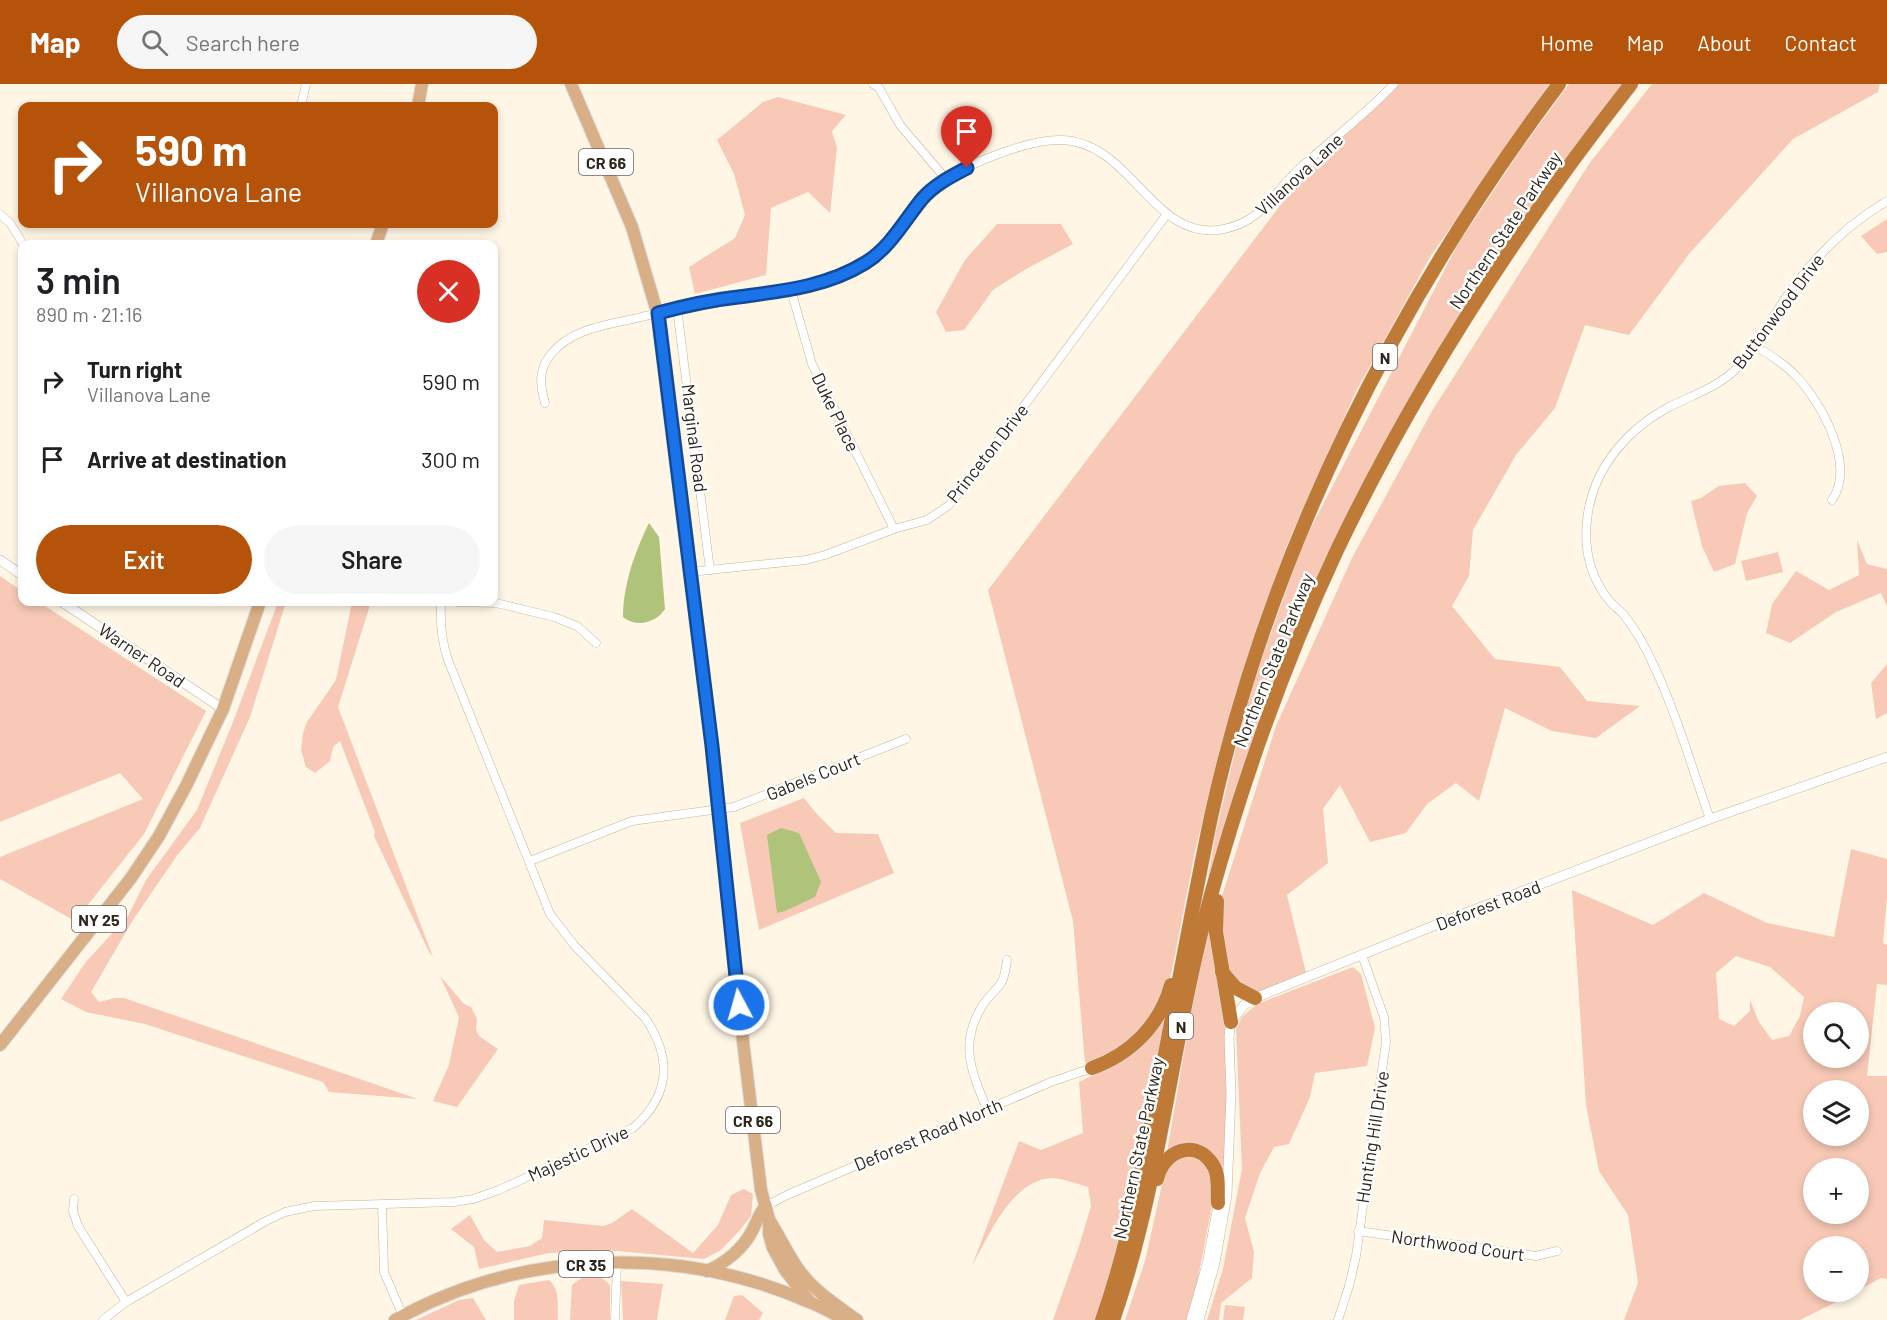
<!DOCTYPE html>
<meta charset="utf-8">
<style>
:root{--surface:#fff;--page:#f6f6f6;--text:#202124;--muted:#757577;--accent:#b45309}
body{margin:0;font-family:Barlow,sans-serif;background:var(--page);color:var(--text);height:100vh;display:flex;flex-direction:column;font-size:22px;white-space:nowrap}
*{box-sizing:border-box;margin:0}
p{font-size:20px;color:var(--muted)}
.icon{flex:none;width:33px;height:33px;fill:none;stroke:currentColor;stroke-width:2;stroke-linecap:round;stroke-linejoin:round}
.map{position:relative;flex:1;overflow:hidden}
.side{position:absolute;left:18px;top:156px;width:480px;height:366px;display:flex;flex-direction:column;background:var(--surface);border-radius:12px;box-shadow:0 3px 9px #0003}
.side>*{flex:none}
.guide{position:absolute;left:18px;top:18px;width:480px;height:126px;border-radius:12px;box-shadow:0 3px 9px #0003;background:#b45309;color:#fff;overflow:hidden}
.tools{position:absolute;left:1803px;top:918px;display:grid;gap:12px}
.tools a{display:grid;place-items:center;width:66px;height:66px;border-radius:50%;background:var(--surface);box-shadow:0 3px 9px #0003;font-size:30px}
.pin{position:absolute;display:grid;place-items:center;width:51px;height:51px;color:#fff;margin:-62px -26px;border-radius:50% 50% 50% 0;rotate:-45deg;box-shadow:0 0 6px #0007}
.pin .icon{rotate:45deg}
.me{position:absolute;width:66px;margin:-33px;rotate:354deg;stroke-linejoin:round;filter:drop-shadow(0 0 4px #0008)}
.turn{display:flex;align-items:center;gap:21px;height:126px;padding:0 18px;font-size:27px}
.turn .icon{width:78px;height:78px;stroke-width:2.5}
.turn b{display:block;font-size:42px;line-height:51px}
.round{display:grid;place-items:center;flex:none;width:63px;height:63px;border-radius:32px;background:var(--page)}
.overview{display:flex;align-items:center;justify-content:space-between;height:102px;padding:0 18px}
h1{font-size:36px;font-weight:600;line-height:45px}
.cta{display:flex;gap:12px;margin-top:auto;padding:12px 18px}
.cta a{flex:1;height:69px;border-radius:36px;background:var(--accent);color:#fff;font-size:24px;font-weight:600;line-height:69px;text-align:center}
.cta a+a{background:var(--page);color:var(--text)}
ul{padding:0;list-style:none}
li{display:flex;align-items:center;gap:18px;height:78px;padding:0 18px}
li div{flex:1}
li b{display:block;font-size:22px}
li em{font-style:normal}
header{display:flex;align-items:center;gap:36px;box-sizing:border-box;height:84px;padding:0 30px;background:var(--accent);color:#fff}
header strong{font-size:28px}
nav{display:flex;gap:33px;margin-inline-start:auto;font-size:21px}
.search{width:420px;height:54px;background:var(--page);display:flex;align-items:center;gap:15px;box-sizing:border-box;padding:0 21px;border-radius:33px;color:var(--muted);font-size:22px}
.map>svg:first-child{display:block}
.green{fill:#f8c9b6;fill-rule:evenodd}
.water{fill:#afc37b}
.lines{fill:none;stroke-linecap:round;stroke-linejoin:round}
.minor-casing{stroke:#c4b59a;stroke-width:9}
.tertiary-casing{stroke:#c4b59a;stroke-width:10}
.primary-casing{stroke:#dddcdb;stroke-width:14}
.motorway-casing{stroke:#dddcdb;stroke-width:15}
.minor{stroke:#fff;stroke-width:8}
.tertiary{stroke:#fff;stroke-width:9}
.primary{stroke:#d8af86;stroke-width:12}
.motorway{stroke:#be7a36;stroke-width:14}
.route-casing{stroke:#114b97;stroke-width:15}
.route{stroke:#1a73e8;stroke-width:10}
.labels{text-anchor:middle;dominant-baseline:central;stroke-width:5;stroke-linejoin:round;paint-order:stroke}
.shield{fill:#fff;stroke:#6b6760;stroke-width:1.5}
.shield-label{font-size:16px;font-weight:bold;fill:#2c261c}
.street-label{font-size:18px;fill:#2c261c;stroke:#fff}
</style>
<header>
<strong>Map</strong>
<div class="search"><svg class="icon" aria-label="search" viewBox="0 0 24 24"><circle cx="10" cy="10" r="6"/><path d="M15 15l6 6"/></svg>Search here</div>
<nav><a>Home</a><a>Map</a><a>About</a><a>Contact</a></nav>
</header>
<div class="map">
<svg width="1887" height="1236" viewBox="0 0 1887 1236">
<rect width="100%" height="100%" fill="#fff6e5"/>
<g class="green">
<polygon points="1393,0 1549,0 1430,173 1355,309 1286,463 1217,679 1195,767 1172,886 1164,917 1144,947 1121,964 1085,979 1073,837 988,506 1301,94"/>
<polygon points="1569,0 1627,0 1429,286 1274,605 1235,708 1205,810 1216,747 1248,614 1303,459 1458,160 1520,67"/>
<path d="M 1652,0 L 1880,0 L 1878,8 L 1793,55 L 1689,170 L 1629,251 L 1585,241 L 1555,324 L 1516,371 L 1473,446 L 1469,492 L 1452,522 L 1495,575 L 1560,583 L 1587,617 L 1640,622 L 1596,654 L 1552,647 L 1505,624 L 1479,717 L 1456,699 L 1427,720 L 1406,749 L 1370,758 L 1340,701 L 1323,725 L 1328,779 L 1287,811 L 1306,889 C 1292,895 1274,908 1258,908 C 1219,909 1220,842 1221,815 L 1276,642 L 1352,474 L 1432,327 L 1589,80 Z"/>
<polygon points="778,13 846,31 832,47 837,64 830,129 808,108 771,124 766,191 695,210 689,183 735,154 745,131 734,90 717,56 763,18"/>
<polygon points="1887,135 1887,168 1877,170 1861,152"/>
<polygon points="997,140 1061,140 1073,160 1026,185 993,206 964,246 946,248 936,228 965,176"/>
<polygon points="1745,399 1757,412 1747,429 1735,480 1714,488 1702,462 1691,417 1701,414 1719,402"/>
<polygon points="1857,456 1867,480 1887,485 1887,522 1881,509 1836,528 1790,559 1766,549 1772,520 1796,487 1829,506 1859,491"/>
<polygon points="1778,468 1783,488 1746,497 1741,477"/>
<polygon points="0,492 22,507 22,518 39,518 206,627 144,750 75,837 0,795 0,773 143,715 120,689 0,738"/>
<polygon points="278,518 286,518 250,633 200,744 178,770 133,836 91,908 99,918 115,914 124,914 418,1015 329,1008 323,998 145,940 86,928 61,915 85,879 128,832 146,796 197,726 233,638"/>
<polygon points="352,518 371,518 338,623 433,873 429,868 374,752 375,748 340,657 333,663 330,677 315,689 306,683 301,666 303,649 307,638 336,596"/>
<polygon points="1887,580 1887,629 1876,635 1871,599"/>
<polygon points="804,714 815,728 836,749 878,750 894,789 759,846 740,739"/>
<path d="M 1851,765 L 1887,775 L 1887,813 L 1883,859 L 1887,861 L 1887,901 L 1877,900 L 1867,992 L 1887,992 L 1887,1195 L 1881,1194 L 1859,1206 L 1858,1162 L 1814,1162 L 1814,1208 L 1856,1208 L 1800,1236 L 1624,1236 L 1638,1199 L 1628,1131 L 1599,1087 L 1586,1021 L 1572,806 L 1653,841 L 1704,809 L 1767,839 L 1834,853 ZM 1736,872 L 1770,883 L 1804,913 L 1800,932 L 1789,952 L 1772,956 L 1759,938 L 1750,916 L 1750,927 L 1734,942 L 1719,935 L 1716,889 ZM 1814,928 L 1858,928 L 1858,974 L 1814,974 ZM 1814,1006 L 1858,1006 L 1858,1052 L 1814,1052 ZM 1814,1084 L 1858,1084 L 1858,1130 L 1814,1130 Z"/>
<polygon points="1209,846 1213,847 1226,953 1227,1007 1224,1079 1221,1085 1213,1072 1167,1068 1194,911"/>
<polygon points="1353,883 1361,890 1375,944 1367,982 1315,989 1310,1013 1289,1060 1274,1063 1260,1089 1245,1134 1254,1168 1252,1194 1221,1219 1219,1236 1207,1236 1223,1185 1242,1085 1236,945 1242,933 1257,920"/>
<polygon points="440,892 464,920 471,923 477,935 476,946 479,952 498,965 457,1023 433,1017 449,981 459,933"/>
<path d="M 1165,935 L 1138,1093 L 1098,1236 L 1053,1236 L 1080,1159 L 1091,1122 L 1088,1103 C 1077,1100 1062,1094 1051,1094 C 1011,1097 989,1152 972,1182 L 1019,1057 L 1041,1066 L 1083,1049 L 1079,998 C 1113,982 1143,965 1165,935 Z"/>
<polygon points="1192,1072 1207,1078 1216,1101 1196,1204 1186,1236 1125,1236 1145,1177 1165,1087 1176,1075"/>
<polygon points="744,1105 753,1110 751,1132 740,1146 721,1166 704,1175 606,1166 549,1169 479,1185 474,1163 451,1145 470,1131 484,1156 497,1168 530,1162 542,1154 544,1136 603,1142 612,1139 632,1125 693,1169 718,1141 731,1111"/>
<polygon points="583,1193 602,1194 610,1201 610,1236 570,1236 572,1201"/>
<path d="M 549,1196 C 561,1207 557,1221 558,1236 L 514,1236 L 514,1217 L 519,1201 Z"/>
<polygon points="621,1197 663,1200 657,1236 623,1236"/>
<polygon points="742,1211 763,1229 759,1236 725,1236 734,1212"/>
<polygon points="473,1214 486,1236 416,1236 459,1216"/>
<polygon points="1225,1221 1245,1223 1243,1236 1223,1236"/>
</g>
<g class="water">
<path d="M 649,439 L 659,453 L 665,525 C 656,539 636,544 623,533 C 623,500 635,468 649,439 Z"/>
<polygon points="781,744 799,749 821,798 815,813 785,827 777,829 767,751"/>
</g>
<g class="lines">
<defs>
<g id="minor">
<polyline points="873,0 879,4 900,41 946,95"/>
<polyline points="301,22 306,0"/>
<polyline points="0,130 10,139 23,160"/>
<polyline points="791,206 812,280 894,445"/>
<polyline points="677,224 710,486"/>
<path d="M 1755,262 C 1770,271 1785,280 1797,293 C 1822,320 1856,381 1832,416"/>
<path d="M 545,319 C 540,301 538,286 551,270 C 573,243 610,241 641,233 C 672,226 702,218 733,213 C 761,209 789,206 816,200 C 852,192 879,171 902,143 C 911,131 919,117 931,106 C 956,83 1028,55 1061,56 C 1132,57 1153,160 1224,145 C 1263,137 1274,108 1300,84 C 1331,56 1365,31 1394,0"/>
<polyline points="690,488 806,476 825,471 894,445 927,436 948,422 966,400 1167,130"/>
<polyline points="457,518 496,519 554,533 577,542 596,559"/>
<path d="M 1710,735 C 1692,684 1677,631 1654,582 C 1646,564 1636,546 1624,531 C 1619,525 1612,521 1608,515 C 1573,470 1583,406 1618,364 C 1631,348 1649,334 1667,324 C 1692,311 1717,304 1737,284 C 1756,266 1767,242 1781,221 C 1809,178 1843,143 1887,117"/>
<polyline points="530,777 632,737 734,723 906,655"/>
<path d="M 987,1025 C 972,989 959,961 981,924 C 986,914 995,908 1001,899 C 1005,893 1006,883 1007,876"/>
<polyline points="74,1115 73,1127 78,1142 126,1218"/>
<polyline points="382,1121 384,1188 403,1232"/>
<polyline points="766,1122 787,1111 1051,998 1092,984"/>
<polyline points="1358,1147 1536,1172 1557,1167"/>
<path d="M 103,1236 L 126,1218 L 266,1137 L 285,1128 L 314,1122 L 454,1118 L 473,1115 L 499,1106 L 633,1044 C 671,1011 672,973 645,934 L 574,861 L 550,830 L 448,576 C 441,556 440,538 441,518"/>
<polyline points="615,1236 617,1177"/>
<polyline points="1338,1236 1349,1202 1356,1172 1386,958 1384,933 1362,871"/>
</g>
<g id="tertiary">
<polyline points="0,476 22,491"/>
<polyline points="62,518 223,625"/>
<polyline points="1191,1236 1207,1180 1219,1116"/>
<polyline points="1199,1236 1215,1179 1227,1111 1231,1010 1229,952 1231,938 1244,921 1260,912 1458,832 1710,735 1887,673"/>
</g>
<g id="primary">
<polyline points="571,0 632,143 660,238 712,661 742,949 761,1106 769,1135 769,1150 773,1164 785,1186 810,1218"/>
<polyline points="418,22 422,0"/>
<polyline points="376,160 383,140"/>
<polyline points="0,961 131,794 159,752 186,702 223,625 260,518"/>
<path d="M 769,1136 C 780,1152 787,1170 799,1186 C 814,1207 836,1221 857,1236"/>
<path d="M 707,1187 C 725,1179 743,1165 752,1147 C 757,1138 759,1129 766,1122"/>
<path d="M 395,1236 C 520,1166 678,1160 809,1218 C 822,1223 834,1230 846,1236"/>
</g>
<g id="motorway">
<polyline points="1217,817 1216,848 1231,938"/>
<polyline points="1222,888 1236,904 1255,914"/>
<path d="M 1092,984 C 1131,970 1160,941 1171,901"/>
<path d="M 1157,1095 C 1163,1067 1196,1053 1213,1081 C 1220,1091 1217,1107 1218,1119"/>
<path d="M 1102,1236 C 1127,1166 1140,1094 1155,1022 C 1174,925 1191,829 1211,733 C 1269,467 1396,217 1559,0"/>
<path d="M 1113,1236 C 1161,1098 1172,951 1211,811 C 1244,693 1285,577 1337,466 C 1416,301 1518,144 1631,0"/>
</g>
</defs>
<use href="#minor" class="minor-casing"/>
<use href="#tertiary" class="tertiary-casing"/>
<use href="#primary" class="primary-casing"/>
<use href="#motorway" class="motorway-casing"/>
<use href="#minor" class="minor"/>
<use href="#tertiary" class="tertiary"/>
<use href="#primary" class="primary"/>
<use href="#motorway" class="motorway"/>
</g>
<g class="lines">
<defs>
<path id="route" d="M 739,921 L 712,662 L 658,229 C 684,222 711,216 738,213 C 782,207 826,203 865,179 C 890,164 904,137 922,115 C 934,101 950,93 967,84"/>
</defs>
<use href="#route" class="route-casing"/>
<use href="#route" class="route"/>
</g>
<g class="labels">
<g class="shield">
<rect x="579" y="65" width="54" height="26" rx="4.5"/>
<rect x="1373" y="260" width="24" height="26" rx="4.5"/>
<rect x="72" y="822" width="54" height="26" rx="4.5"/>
<rect x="1169" y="929" width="24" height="26" rx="4.5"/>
<rect x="726" y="1023" width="54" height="26" rx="4.5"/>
<rect x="559" y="1167" width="54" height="26" rx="4.5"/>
</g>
<g class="shield-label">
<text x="606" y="78">CR 66</text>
<text x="1385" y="273">N</text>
<text x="99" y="835">NY 25</text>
<text x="1181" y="942">N</text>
<text x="753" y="1036">CR 66</text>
<text x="586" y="1180">CR 35</text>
</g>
<g class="street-label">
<text transform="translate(1299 90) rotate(-43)">Villanova Lane</text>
<text transform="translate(1505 146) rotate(-56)">Northern State Parkway</text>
<text transform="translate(1778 227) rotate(-53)">Buttonwood Drive</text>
<text transform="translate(836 328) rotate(64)">Duke Place</text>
<text transform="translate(695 354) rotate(83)">Marginal Road</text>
<text transform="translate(987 369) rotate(-52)">Princeton Drive</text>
<text transform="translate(142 571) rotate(34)">Warner Road</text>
<text transform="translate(1273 576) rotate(-68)">Northern State Parkway</text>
<text transform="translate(813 692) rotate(-22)">Gabels Court</text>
<text transform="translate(1488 821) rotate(-21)">Deforest Road</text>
<text transform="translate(928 1050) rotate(-23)">Deforest Road North</text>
<text transform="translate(1372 1053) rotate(-81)">Hunting Hill Drive</text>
<text transform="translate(1138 1064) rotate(-78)">Northern State Parkway</text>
<text transform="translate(578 1069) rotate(-25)">Majestic Drive</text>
<text transform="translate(1458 1161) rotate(8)">Northwood Court</text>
</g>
</g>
</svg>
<div class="tools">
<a><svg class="icon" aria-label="search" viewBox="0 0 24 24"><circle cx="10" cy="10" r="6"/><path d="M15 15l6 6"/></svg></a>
<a><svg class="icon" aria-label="layers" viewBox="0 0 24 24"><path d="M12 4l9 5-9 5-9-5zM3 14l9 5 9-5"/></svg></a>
<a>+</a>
<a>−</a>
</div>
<div class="pin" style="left:967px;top:84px;background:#d93025"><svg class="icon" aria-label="arrive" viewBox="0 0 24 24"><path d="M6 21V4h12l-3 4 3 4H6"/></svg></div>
<svg class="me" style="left:739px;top:921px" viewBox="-20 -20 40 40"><circle r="17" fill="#1a73e8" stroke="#fff" stroke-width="3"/><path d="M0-11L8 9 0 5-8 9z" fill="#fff"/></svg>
<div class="guide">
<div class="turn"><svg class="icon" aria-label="right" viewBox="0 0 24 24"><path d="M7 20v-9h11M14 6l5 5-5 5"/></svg><div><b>590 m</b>Villanova Lane</div></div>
</div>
<section class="side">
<div class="overview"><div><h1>3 min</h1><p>890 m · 21:16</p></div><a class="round" style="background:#d93025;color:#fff"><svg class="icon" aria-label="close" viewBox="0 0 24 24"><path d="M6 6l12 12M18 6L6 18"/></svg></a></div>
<ul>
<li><svg class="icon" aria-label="right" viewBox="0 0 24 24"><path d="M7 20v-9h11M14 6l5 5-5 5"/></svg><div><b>Turn right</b><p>Villanova Lane</p></div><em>590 m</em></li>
<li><svg class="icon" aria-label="arrive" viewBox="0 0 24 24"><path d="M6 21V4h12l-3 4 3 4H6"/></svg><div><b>Arrive at destination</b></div><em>300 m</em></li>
</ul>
<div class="cta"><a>Exit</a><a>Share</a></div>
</section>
</div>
